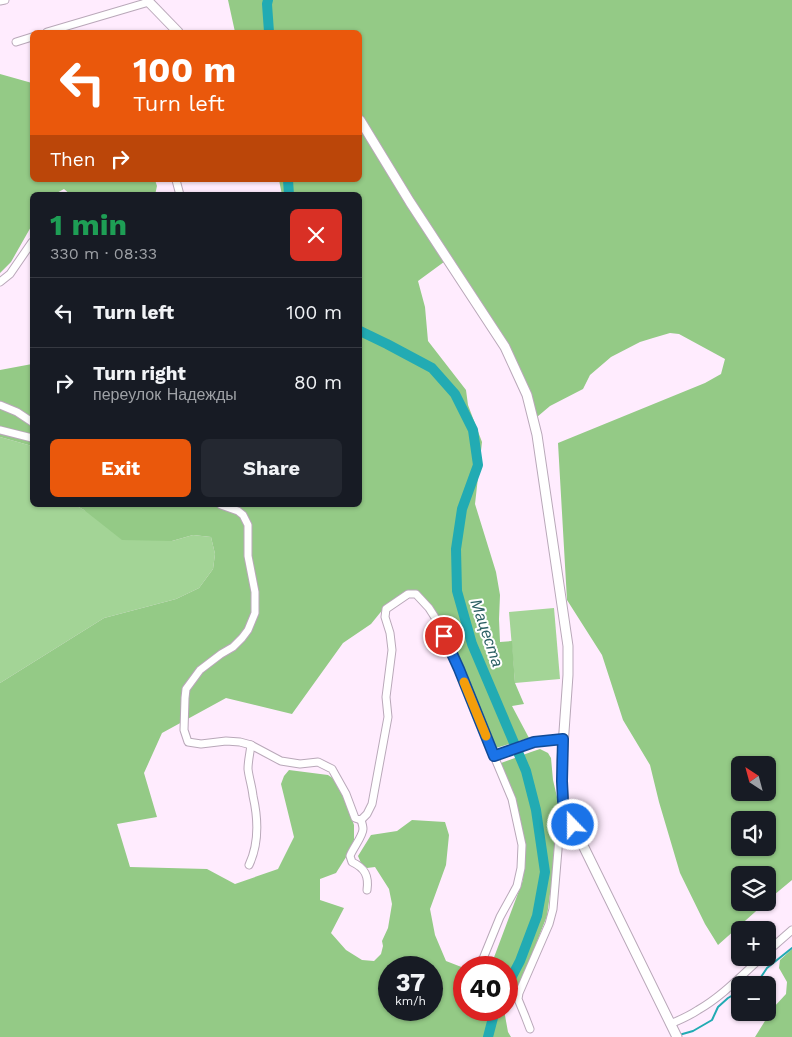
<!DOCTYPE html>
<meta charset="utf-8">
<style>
:root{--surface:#171b24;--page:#242831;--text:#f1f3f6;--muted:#9ea1a6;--line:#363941;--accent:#ea580c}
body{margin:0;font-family:"Work Sans",sans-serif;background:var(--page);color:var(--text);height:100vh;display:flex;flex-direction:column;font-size:19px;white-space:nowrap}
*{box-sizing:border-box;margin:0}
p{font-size:16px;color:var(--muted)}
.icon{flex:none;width:28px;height:28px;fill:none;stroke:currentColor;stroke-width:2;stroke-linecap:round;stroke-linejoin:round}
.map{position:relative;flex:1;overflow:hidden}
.panel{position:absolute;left:30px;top:192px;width:332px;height:315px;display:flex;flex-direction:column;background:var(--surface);border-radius:8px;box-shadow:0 1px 4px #0004}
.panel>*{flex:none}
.guide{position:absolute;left:30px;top:30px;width:332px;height:152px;border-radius:8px;box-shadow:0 1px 4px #0004;background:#ea580c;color:#fff;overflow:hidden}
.needle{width:32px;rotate:324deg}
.buttons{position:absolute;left:731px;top:756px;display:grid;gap:10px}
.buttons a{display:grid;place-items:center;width:45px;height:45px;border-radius:8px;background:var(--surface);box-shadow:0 1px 4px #0004;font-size:25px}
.speed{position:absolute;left:378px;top:956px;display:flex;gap:10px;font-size:25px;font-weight:700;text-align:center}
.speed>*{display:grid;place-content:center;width:65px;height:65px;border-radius:50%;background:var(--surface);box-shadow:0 1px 4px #0004;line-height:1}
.speed small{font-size:12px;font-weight:400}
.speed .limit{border:8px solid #d22;background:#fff;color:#111}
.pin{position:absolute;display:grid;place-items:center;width:42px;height:42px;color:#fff;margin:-21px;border:2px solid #fff;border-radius:50%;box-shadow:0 1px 5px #0007}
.me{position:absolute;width:55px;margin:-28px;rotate:338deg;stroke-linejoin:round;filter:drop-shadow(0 0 4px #0008)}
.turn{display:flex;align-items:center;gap:18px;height:105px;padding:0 20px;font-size:22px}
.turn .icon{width:65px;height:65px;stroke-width:2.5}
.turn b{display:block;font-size:35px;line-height:42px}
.then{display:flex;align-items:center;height:48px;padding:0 20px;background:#0003;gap:10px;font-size:19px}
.round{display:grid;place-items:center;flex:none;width:52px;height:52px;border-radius:8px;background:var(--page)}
.head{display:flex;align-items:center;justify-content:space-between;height:85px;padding:0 20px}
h1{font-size:30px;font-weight:700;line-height:38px;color:#1e9e55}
.cta{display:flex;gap:10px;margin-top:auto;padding:10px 20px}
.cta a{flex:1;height:58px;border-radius:8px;background:var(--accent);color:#fff;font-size:20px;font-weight:700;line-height:58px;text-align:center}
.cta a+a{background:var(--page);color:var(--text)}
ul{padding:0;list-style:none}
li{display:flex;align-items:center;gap:15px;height:70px;padding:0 20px;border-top:1px solid var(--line)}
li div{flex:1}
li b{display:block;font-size:19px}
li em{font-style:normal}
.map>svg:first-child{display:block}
.green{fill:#a3d496}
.forest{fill:#94ca86;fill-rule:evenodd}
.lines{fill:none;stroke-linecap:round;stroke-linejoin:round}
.stream{stroke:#22abb3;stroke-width:2}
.river{stroke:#22abb3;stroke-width:10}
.minor-casing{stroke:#b9a8b9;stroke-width:9}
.tertiary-casing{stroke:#b9a8b9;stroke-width:11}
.minor{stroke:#fff;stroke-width:7}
.tertiary{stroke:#fff;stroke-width:9}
.route-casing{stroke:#114b97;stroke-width:12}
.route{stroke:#1a73e8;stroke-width:9}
.slow{stroke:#f59e0b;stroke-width:9}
.labels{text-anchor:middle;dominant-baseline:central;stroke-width:4;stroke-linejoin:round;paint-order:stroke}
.water-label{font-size:16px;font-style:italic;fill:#2b5f63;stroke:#fff}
</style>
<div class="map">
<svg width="792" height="1037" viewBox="0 0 792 1037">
<rect width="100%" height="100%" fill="#ffecfe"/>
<g class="green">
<polygon points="0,437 32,446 32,505 75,505 84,510 172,541 193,535 211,537 215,554 213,569 199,588 176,599 104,618 0,683"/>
<polygon points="554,608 560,679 515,683 509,612"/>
</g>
<g class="forest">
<path d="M 228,0 L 792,0 L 792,880 L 768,900 L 768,875 L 740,875 L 740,902 L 765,903 L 718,945 L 705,924 L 680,873 L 659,802 L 650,765 L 623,720 L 602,655 L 567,600 L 558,443 L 705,383 L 721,374 L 725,359 L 679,334 L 670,333 L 653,338 L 640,342 L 611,357 L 590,375 L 583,389 L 550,406 L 537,417 L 519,372 L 448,259 L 418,281 L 425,307 L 428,341 L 466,390 L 468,405 L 482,442 L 475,504 L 496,572 L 500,595 L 499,619 L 500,642 L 512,641 L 515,683 L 524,704 L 512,706 L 529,738 L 496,748 L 444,630 L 419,594 L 406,594 L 384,608 L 371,624 L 343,643 L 292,714 L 226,698 L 162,733 L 144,773 L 157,817 L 117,824 L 130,867 L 207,869 L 235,884 L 278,869 L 294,837 L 281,784 L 284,776 L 289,770 L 328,775 L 337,781 L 344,796 L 354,825 L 354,840 L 348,854 L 336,873 L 320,879 L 320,900 L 344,908 L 331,933 L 346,950 L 362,960 L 374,961 L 381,954 L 383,946 L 382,941 L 388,928 L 392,904 L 389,889 L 375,867 L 367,868 L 361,863 L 358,856 L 371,835 L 397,831 L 412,820 L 445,822 L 449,835 L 446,865 L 430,909 L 435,935 L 446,961 L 464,968 L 464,1010 L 504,1010 L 508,1032 L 511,1037 L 0,1037 L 0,683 L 104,618 L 176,599 L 199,588 L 213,569 L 215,554 L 211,537 L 193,535 L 172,541 L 122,540 L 84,510 L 75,505 L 360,505 L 360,195 L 282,195 L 279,180 L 360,180 L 360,32 L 235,32 ZM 740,765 L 768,765 L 768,792 L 740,792 ZM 740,820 L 768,820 L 768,848 L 740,848 ZM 389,968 L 431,968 L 431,1010 L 389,1010 Z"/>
<polygon points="0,74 32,83 32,180 155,180 157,186 155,195 71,195 64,189 53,195 32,195 32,225 11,262 0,273"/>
<polygon points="32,364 32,449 32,446 0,437 0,370"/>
<polygon points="540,749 548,753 551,758 553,780 561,814 547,916 521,982 506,1006 506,968 490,968 523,880 524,841 501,763 531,752"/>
<polygon points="792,949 792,1037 755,1037 773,1008 786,994 787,982 779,968 780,960"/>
</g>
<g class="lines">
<g class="stream">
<polyline points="751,985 759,980 767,968 792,948"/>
<polyline points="679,1035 693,1031 712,1020 718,1007 728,998 740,991"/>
</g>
<g class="river">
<polyline points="268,0 267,4 269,32"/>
<polyline points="288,180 289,195"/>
<polyline points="360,331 387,344 432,368 455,394 473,430 478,465 462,509 456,549 457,591 472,644 526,771 536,810 545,872 537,916 520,961 506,988"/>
<polyline points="488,1037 495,1010"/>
</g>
<defs>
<g id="minor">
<polyline points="0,1 5,0"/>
<polyline points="47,32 149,2"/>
<polyline points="16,42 32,37"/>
<polyline points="176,180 180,195"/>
<polyline points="0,282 10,274 32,242"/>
<polyline points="0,405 17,412 32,422"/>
<polyline points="0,430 32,438"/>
<polyline points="221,505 238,511 243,515 248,525 248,556 255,592 255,613 248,630 242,638 233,647 221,654 200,670 186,689 185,698 184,730 188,742 201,744 226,741 240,742 251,745 281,761 300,764 318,762 332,769 346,794 355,818 361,820"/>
<polyline points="494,756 533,742 563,739"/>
<polyline points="361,820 367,814 372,804 388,717 386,697 392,650 390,633 385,617 386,609 408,594 416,594 429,608 436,619 459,669 494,756 512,799 522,845 521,868 517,886 500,917 480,966"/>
<path d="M 361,820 C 362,823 363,826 363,829 C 363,836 353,848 350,856 L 352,862 C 365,868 369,876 367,890"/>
<path d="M 249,865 C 259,844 258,818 253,796 C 252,786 249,778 248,769 C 248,761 250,753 251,745"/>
<polyline points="768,951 792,930"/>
<path d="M 670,1024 C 680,1020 689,1016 698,1010 C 721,997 741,976 761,958"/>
<polyline points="530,1029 525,1016 518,999 519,993 549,924 553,909 559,838 561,831 573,825"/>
</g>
<g id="tertiary">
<polyline points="147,0 178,32"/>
<polyline points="360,120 410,202 505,347 527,395 537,435 568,646 568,675 562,760 562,781 563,801 573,825 677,1037"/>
</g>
</defs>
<use href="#minor" class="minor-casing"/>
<use href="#tertiary" class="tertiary-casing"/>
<use href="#minor" class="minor"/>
<use href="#tertiary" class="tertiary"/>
</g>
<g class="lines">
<defs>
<polyline id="route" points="444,636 459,669 494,756 534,742 563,739 562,781 563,801 573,825"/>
</defs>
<use href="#route" class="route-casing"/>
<use href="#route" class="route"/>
<polyline class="slow" points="464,682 486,736"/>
</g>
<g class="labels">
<g class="water-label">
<text transform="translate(487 633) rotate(71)">Мацеста</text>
</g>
</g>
</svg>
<div class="buttons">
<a><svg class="needle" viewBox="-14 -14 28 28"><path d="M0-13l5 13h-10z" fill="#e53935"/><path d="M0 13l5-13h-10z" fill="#9ea1a6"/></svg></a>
<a><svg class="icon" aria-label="sound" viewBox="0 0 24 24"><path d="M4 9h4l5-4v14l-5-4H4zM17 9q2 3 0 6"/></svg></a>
<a><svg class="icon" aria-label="layers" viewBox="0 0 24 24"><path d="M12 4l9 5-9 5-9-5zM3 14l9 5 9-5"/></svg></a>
<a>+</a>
<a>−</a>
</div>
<div class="speed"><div>37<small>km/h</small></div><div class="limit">40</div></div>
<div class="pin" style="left:444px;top:636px;background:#d93025"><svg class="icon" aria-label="arrive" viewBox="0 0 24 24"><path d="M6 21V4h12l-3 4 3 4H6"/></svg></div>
<svg class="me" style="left:573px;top:825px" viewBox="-20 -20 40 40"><circle r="17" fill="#1a73e8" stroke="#fff" stroke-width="3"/><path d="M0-11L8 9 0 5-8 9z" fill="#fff"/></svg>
<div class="guide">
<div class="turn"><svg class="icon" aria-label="left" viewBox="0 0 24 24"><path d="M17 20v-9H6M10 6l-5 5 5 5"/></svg><div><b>100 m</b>Turn left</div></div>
<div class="then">Then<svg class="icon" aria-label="right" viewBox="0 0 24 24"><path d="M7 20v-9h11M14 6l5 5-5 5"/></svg></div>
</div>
<section class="panel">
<div class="head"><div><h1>1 min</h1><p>330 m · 08:33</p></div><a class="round" style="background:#d93025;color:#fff"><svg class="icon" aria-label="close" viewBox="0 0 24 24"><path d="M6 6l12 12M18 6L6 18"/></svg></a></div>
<ul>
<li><svg class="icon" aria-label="left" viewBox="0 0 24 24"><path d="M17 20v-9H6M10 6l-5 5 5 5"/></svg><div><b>Turn left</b></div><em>100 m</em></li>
<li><svg class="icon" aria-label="right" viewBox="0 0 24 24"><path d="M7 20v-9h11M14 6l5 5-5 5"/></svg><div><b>Turn right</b><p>переулок Надежды</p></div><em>80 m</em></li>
</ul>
<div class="cta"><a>Exit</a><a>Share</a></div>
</section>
</div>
